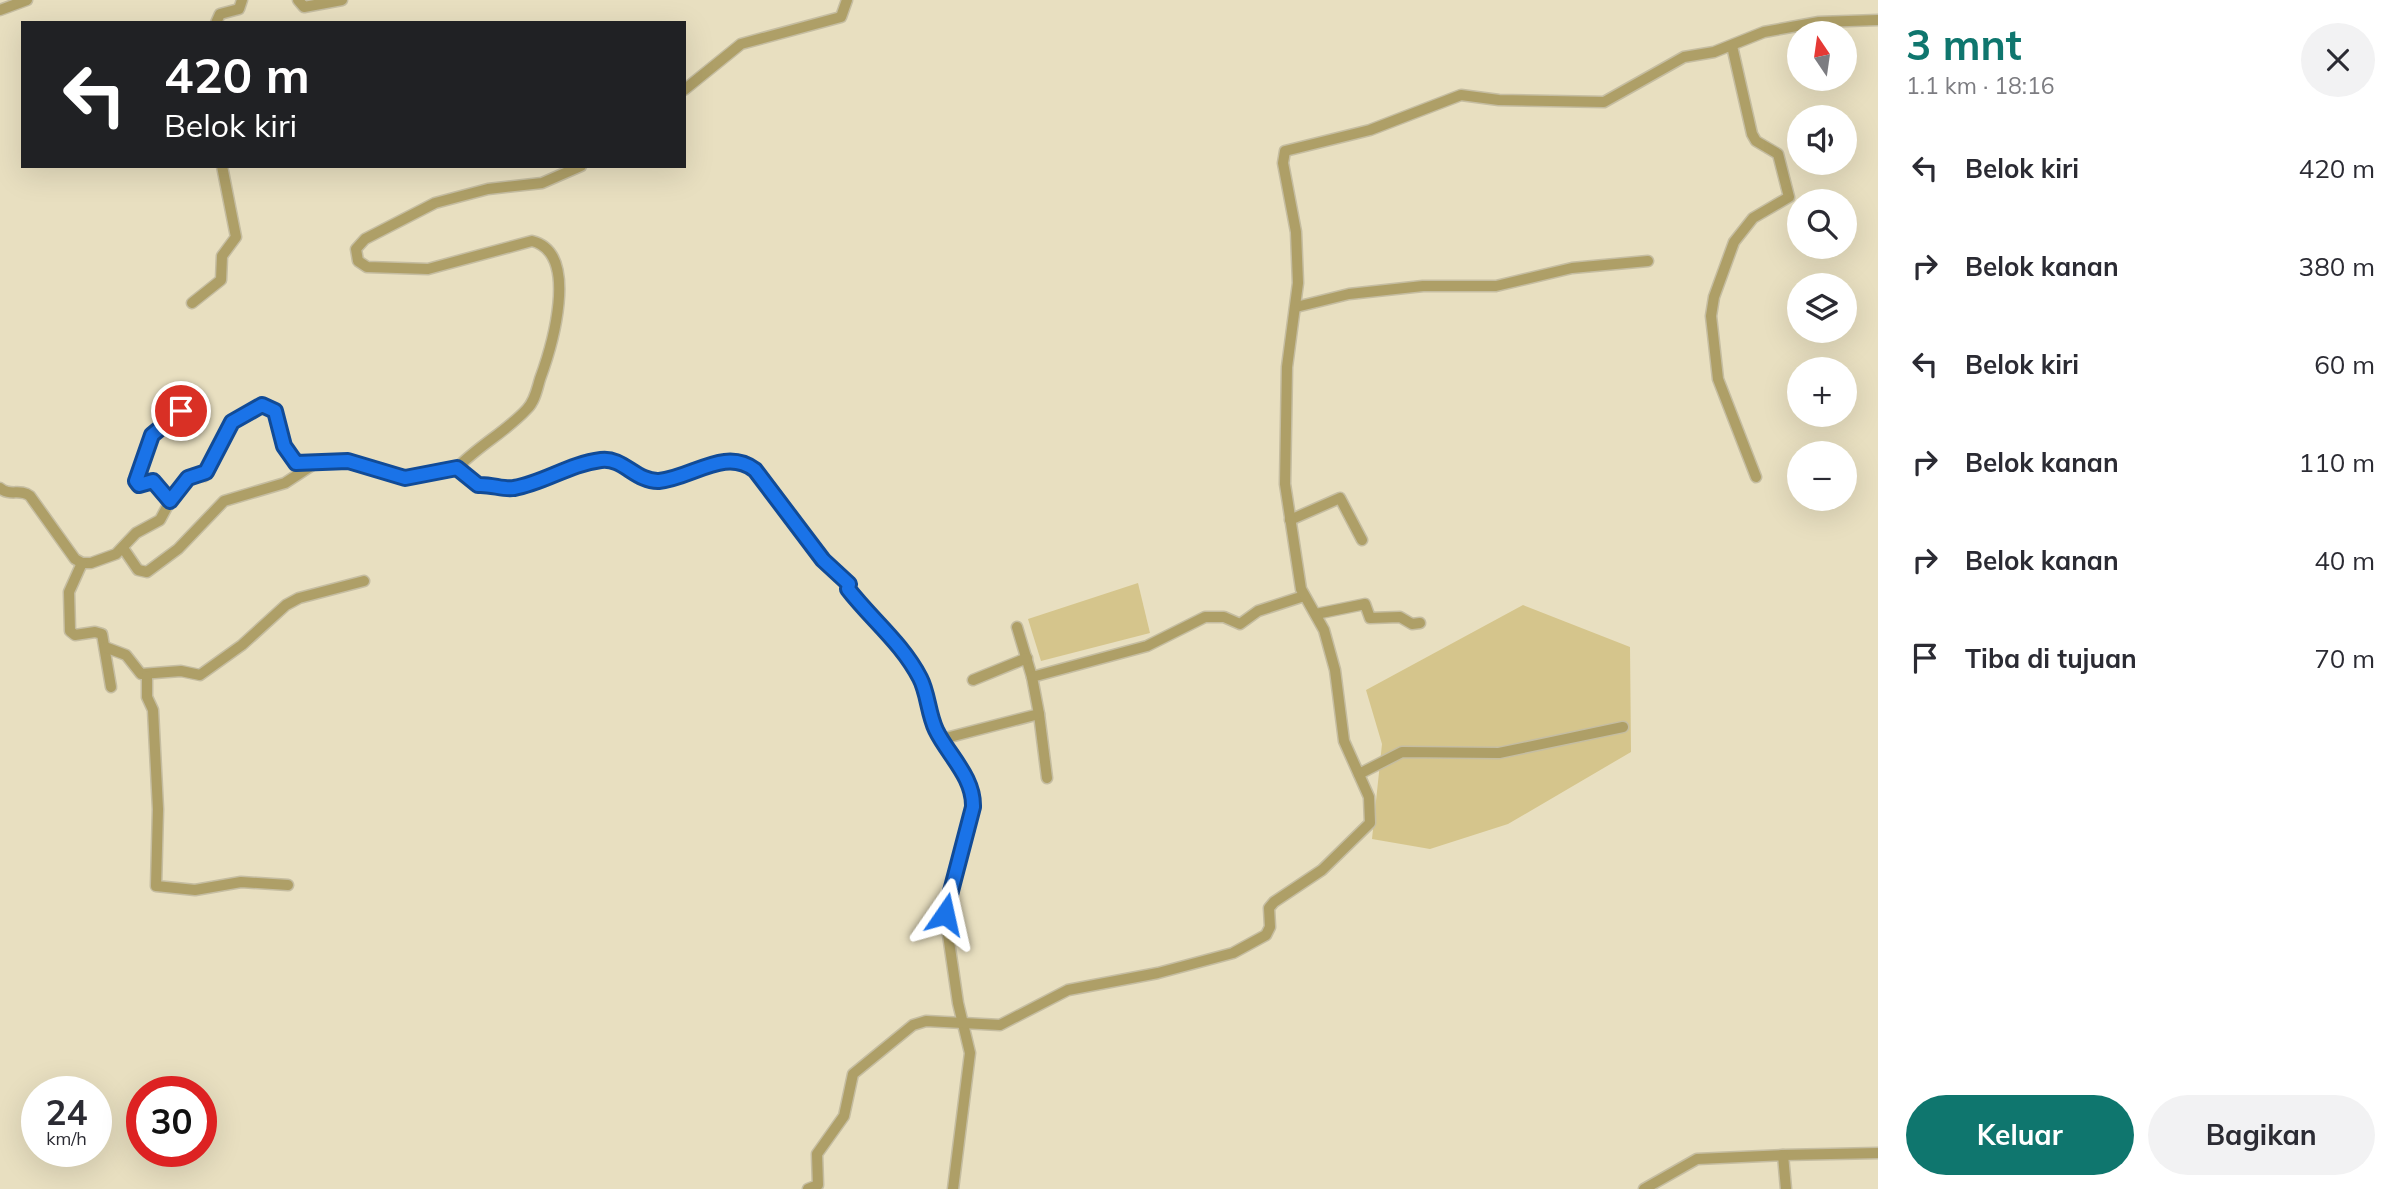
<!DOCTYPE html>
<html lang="id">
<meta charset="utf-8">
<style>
:root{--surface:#fff;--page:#f2f2f3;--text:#2b2b33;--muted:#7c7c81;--accent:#0f766e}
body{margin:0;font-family:Mulish,sans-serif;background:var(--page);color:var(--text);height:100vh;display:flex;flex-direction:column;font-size:26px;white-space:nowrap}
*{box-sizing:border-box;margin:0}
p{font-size:23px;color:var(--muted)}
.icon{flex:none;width:38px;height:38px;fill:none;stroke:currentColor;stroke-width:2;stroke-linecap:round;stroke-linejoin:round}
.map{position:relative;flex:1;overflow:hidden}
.details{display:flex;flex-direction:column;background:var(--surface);width:525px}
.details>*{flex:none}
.guide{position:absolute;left:21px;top:21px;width:665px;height:147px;border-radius:0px;box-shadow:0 7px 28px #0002;background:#202124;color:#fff;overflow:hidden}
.needle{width:46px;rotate:347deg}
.tools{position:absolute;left:1787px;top:21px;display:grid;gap:14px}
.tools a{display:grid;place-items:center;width:70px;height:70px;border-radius:50%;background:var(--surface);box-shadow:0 7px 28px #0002;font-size:35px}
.speed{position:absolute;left:21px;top:1076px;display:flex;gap:14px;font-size:35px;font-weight:700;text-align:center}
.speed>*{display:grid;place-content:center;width:91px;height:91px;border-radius:50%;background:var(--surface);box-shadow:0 7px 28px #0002;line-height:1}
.speed small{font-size:18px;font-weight:400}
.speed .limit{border:10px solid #d22;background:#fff;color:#111}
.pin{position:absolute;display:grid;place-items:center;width:60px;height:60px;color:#fff;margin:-30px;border:4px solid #fff;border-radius:50%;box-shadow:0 2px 7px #0007}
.me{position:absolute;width:77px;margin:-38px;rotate:11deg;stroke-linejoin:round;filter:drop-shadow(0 0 5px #0008)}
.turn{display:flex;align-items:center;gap:24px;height:147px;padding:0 28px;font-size:32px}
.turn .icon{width:91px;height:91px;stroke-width:2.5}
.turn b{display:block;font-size:49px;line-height:60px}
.round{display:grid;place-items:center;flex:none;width:74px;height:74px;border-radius:37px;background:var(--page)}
.overview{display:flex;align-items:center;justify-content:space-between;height:119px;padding:0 28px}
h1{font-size:42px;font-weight:700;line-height:52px;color:var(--accent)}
.action{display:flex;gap:14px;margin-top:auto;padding:14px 28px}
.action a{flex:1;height:80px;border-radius:42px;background:var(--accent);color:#fff;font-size:28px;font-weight:700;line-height:80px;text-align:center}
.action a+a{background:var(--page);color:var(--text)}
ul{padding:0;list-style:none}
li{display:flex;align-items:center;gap:21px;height:98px;padding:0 28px}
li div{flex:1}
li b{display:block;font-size:26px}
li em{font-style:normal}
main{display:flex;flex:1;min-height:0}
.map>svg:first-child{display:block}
.green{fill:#d5c58c}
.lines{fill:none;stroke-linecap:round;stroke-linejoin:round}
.minor-casing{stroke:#c5bda1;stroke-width:13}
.minor{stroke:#ae9f67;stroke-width:10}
.route-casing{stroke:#114b97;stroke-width:18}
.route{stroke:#1a73e8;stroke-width:12}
</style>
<main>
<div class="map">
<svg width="1878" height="1189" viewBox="0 0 1878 1189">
<rect width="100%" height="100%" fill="#e8dfc0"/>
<g class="green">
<polygon points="1138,583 1150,633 1041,661 1028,619"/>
<polygon points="1523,605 1630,647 1631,752 1508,824 1430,849 1372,839 1382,744 1366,690"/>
</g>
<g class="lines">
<defs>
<g id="minor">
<polyline points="298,0 304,7 342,0"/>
<polyline points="0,10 27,0"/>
<polyline points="216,23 220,14 239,9 242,0"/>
<polyline points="1732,46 1752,134 1756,141 1778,154 1789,197 1753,218 1734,242 1714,297 1711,316 1718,379 1756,477"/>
<polyline points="684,90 741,44 841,17 847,0"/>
<polyline points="192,303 221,280 222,256 236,237 222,166"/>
<polyline points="1296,307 1349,294 1423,286 1496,286 1572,268 1648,261"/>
<path d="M 457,468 C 478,446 507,431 527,409 C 535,401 537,389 540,379 C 551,349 581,253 532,241 L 428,269 L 367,267 L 358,261 L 356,249 L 365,239 L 435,203 L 488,189 L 542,183 L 581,166"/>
<path d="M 0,488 C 10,497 20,488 30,496 L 75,559 L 82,563 L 91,563 L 116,554 L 136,533 L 160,520 L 175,492 L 193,475 L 204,476 L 206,472 L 232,421 L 263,405 L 275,411 L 283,446 L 296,462 L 348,461 L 405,478 L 457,468 L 478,485 C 491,484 505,490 515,488 C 545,482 570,461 602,460 C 625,459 638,483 662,480 C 689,478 718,454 746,462 C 777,486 796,527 821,557 C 829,567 841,573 849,584 L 848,589 L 880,624 L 917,673 L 934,727 L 961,768 L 973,801 L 969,831 L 952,881 L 945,914 L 958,1003 L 970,1053 L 953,1189"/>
<polyline points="170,501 153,481 139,486 136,481 152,435 181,411"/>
<polyline points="1290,520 1340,498 1362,540"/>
<polyline points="123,548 138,570 147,572 178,549 224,501 285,483 314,464"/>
<polyline points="82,563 69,592 70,631 75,635 95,632 102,634 111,687"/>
<polyline points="1316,614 1365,604 1370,618 1400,617 1412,624 1420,623"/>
<polyline points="1017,627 1032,677"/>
<polyline points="105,647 126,655 141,674 181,671 200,675 242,645 286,605 299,598 364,581"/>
<polyline points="147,676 147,697 153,710 158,809 156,886 195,890 241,882 288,885"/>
<polyline points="973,680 1027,658"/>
<polyline points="1039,714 1047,778"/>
<polyline points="942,739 1039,714 1032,677 1147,646 1205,617 1224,617 1240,624 1258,611 1304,596"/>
<polyline points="1359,774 1402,752 1499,753 1623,727"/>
<polyline points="1783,1155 1878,1153"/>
<polyline points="808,1189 818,1185 817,1154 844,1116 853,1074 913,1025 926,1021 1000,1025 1068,990 1158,973 1233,953 1266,935 1270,927 1269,908 1274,902 1322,870 1370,823 1369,797 1344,741 1335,670 1324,630 1301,589 1285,484 1287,367 1298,283 1296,232 1283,163 1285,151 1370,130 1461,95 1499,100 1604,102 1684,57 1714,52 1764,32 1819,22 1878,20"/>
<polyline points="1644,1189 1697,1159 1783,1155 1786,1189"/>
</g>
</defs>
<use href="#minor" class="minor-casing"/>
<use href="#minor" class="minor"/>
</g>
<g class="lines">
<defs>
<path id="route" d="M 181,411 L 152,435 L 136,481 L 139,485 L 153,481 L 170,501 L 188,478 L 206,472 L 232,422 L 262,405 L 275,411 L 284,446 L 296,463 L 348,461 L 405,478 L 457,468 L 478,485 C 491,484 504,490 514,488 C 544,483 569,464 601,460 C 623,457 636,482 659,481 C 692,478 725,447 755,470 L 823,560 L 849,584 L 848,589 C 871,619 902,643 920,678 C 928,693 928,713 936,730 C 948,755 974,777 973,807 L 945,914"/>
</defs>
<use href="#route" class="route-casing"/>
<use href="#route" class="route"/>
</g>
</svg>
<div class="tools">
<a><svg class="needle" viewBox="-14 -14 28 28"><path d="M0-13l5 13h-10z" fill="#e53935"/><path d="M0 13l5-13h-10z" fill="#7c7c81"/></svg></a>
<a><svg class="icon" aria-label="sound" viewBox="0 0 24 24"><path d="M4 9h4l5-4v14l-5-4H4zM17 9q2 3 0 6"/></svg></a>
<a><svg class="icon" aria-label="search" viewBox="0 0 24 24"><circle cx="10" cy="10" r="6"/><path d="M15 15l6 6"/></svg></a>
<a><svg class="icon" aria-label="layers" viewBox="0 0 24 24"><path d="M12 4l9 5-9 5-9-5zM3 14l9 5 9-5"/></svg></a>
<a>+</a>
<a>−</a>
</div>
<div class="speed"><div>24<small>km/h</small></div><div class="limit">30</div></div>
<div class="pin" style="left:181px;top:411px;background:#d93025"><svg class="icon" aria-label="arrive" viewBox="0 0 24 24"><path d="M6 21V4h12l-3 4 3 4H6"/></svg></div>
<svg class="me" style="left:945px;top:914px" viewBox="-20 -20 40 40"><path d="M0-17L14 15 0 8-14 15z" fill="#1a73e8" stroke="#fff" stroke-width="4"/></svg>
<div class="guide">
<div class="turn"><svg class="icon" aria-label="left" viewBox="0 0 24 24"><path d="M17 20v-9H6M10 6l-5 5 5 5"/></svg><div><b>420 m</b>Belok kiri</div></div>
</div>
</div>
<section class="details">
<div class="overview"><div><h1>3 mnt</h1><p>1.1 km · 18:16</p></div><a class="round"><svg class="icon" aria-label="close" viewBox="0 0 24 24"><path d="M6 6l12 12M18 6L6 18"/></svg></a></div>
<ul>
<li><svg class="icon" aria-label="left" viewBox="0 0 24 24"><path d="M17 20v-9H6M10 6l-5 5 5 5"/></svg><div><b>Belok kiri</b></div><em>420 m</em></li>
<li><svg class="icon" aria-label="right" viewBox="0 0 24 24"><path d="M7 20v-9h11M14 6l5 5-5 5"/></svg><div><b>Belok kanan</b></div><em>380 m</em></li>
<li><svg class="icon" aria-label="left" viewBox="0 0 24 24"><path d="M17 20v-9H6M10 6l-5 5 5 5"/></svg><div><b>Belok kiri</b></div><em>60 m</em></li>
<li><svg class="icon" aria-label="right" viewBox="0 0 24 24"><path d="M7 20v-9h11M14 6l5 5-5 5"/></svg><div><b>Belok kanan</b></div><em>110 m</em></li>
<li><svg class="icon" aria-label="right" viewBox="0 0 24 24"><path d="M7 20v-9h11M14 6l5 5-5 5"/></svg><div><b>Belok kanan</b></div><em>40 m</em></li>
<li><svg class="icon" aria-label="arrive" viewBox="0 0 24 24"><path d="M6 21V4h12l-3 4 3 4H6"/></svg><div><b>Tiba di tujuan</b></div><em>70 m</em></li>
</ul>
<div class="action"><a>Keluar</a><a>Bagikan</a></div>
</section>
</main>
